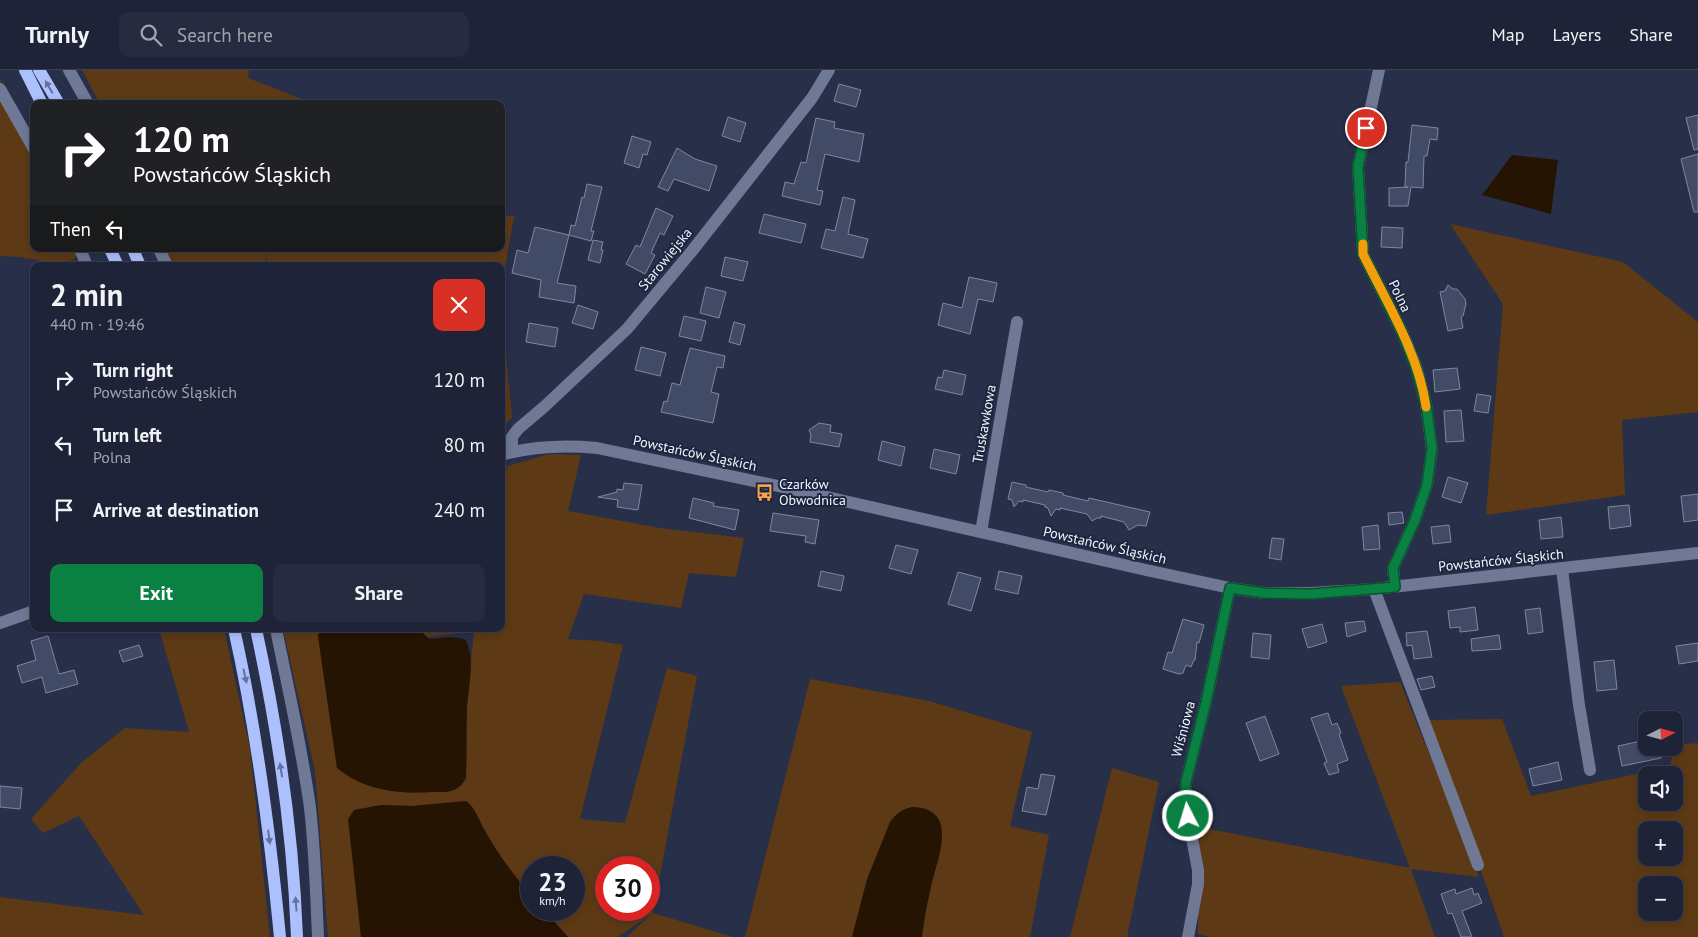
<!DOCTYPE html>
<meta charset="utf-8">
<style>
:root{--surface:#1e2337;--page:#262b3f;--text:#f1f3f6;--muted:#a1a4ad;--line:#3c4052;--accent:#0b8043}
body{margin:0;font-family:"PT Sans",sans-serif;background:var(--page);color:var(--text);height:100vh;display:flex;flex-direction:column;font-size:19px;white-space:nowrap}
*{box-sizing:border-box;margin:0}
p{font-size:16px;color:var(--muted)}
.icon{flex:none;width:28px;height:28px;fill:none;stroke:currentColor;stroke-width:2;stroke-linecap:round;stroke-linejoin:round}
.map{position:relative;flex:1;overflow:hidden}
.side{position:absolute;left:30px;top:192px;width:475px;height:370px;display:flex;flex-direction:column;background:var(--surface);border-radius:10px;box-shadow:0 2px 8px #0003,0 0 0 1px var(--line)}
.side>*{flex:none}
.top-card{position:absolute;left:30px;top:30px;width:475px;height:152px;border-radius:10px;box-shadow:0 2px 8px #0003,0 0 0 1px var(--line);background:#202124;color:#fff;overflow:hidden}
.needle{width:32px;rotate:84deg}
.fabs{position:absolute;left:1638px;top:641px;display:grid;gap:10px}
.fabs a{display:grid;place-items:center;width:45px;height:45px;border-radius:10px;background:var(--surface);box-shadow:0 2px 8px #0003,0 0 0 1px var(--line);font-size:25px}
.speed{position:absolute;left:520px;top:786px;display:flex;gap:10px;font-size:25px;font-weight:700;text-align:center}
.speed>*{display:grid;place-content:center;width:65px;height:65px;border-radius:50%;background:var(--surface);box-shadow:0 2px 8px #0003,0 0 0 1px var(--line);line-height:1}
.speed small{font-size:12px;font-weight:400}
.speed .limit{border:8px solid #d22;background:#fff;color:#111}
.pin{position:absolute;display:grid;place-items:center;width:42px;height:42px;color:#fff;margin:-21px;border:2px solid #fff;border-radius:50%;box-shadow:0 1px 5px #0007}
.me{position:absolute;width:55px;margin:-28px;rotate:355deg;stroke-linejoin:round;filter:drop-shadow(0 0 4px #0008)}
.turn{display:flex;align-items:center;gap:18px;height:105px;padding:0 20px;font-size:22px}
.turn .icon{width:65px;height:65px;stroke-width:2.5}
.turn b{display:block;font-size:35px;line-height:42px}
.then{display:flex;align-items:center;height:48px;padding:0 20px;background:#0003;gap:10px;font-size:19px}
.round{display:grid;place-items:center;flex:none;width:52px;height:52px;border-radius:10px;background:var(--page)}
.head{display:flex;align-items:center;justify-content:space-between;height:85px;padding:0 20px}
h1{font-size:30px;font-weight:800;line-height:38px}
.action{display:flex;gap:10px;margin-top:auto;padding:10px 20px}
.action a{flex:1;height:58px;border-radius:10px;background:var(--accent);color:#fff;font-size:20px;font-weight:800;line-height:58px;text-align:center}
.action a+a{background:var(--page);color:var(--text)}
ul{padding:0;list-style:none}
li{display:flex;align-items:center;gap:15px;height:65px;padding:0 20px}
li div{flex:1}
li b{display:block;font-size:19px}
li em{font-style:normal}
header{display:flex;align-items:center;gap:30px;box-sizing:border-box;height:70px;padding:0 25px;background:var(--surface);border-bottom:1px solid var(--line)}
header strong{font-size:24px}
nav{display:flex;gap:28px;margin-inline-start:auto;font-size:18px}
.search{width:350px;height:45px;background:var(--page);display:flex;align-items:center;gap:12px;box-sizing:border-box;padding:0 18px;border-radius:10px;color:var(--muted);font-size:19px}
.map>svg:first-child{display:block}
.green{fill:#5d3a15;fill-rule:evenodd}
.water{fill:#261403}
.building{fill:#424b66;stroke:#7d87a5}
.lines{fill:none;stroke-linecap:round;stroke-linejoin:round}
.minor{stroke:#6f7996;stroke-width:12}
.major{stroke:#acc0fd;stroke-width:12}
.oneway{fill:#65729e}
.route-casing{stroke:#07532c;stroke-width:12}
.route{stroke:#0b8043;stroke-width:9}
.slow{stroke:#f59e0b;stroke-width:9}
.labels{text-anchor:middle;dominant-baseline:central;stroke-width:4;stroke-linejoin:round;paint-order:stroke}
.street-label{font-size:14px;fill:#f1f4fe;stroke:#1e253e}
.poi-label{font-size:14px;fill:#f1f4fe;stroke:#1e253e;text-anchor:start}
</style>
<header>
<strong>Turnly</strong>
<div class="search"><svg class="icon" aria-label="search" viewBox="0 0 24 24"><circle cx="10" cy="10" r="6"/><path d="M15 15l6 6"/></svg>Search here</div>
<nav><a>Map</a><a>Layers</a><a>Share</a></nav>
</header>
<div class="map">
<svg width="1698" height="867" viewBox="0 0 1698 867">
<rect width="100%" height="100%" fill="#282f49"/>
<g class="green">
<polygon points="82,0 249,0 248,8 314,34 100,34"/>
<polygon points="0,9 34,83 34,179 78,179 75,189 59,194 20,187 0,186"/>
<polygon points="501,146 514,146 501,221 501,196 267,196 267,184 264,196 173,196 165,179 501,179"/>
<polygon points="1450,154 1623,192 1698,252 1698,342 1622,350 1625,425 1486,445 1503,234"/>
<polygon points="501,231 512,347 501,360"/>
<path d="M 549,384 L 581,385 L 568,441 L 660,458 L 744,468 L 736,507 L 689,503 L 681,538 L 584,524 L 568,569 L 600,571 L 623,575 L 580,749 L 625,753 L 667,598 L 697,606 L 653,843 L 733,867 L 627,867 L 649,846 L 617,867 L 568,867 L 544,840 L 574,840 L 574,798 L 531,798 L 531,825 C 514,806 498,784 485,761 C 479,751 476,738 466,731 L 412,736 L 381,735 L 359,841 L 361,867 L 328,867 L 315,701 L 283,559 L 320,559 L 318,566 L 337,698 L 407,723 L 451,721 L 466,708 L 467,636 L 474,561 L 420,568 L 420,559 L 501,559 L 501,398 ZM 606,798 L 649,798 L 649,840 L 606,840 Z"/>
<polygon points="159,559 224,559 250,679 270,867 0,867 0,827 144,845 79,746 43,763 31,749 81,693 125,658 189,662"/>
<polygon points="810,609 929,631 1032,662 1010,756 1049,765 1030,867 745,867"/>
<polygon points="1400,612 1479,807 1411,799 1435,867 1210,867 1198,864 1199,757 1410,798 1341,616"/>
<path d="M 1502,649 L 1531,726 L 1670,697 L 1674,675 L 1698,673 L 1698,867 L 1504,867 L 1429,650 ZM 1646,705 L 1674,705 L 1674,732 L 1646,732 ZM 1646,760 L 1674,760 L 1674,788 L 1646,788 ZM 1646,815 L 1674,815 L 1674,842 L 1646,842 Z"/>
<polygon points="1112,698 1159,712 1127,867 1070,867"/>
</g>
<g class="water">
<polygon points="1512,85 1558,90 1551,144 1482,125"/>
<path d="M 320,559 L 422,559 L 423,563 L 429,569 C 442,568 454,565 466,570 C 475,590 469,615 467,636 C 466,660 467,684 466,708 C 464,711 462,715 459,717 C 452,723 441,722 433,722 C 398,724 365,721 337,698 L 318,566 Z"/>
<path d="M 466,731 C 476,738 479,751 485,761 C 498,784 514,806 531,825 L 531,840 L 544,840 L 568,867 L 361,867 L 348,749 L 354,740 L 381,735 L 412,736 Z"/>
<path d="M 912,737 C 961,738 937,790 931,817 C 927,834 924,850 922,867 L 852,867 L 867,809 L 890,752 C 896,744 902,739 912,737 Z"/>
</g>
<g class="building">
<polygon points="839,14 861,20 856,37 834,31"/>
<polygon points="1698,45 1698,79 1694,80 1686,48"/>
<polygon points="728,47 746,53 740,72 722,66"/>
<polygon points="816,48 835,52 834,58 864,64 859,92 825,84 817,120 823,121 820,135 782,126 785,112 794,114 801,92 806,93"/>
<polygon points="1412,55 1438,58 1437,70 1430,69 1427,86 1424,86 1423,118 1411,117 1408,136 1389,136 1389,118 1408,117 1405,117 1406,92 1408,92"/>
<polygon points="632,66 651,72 647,85 643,84 639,98 624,93"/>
<polygon points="677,78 695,89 717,96 709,121 674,109 668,121 658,117"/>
<polygon points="1698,84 1698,142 1694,142 1681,89"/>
<polygon points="587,114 602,117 591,161 594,161 591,171 569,165 571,155 575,156 582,127 584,128"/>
<polygon points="843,127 855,130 848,164 868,169 863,188 821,178 826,159 835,161"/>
<polygon points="656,138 673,146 664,165 660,163 651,183 655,185 645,204 626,194 636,175 640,177"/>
<polygon points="764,144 806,154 801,173 759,163"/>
<polygon points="535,157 569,165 557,213 576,216 574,233 539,227 541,210 512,203 517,180 528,183"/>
<polygon points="1382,157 1403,158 1402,178 1381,177"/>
<polygon points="593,170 603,172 601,180 603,180 600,193 588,190"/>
<polygon points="725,187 748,192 743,211 721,206"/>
<polygon points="969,207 997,213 993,232 978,229 970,264 938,255 943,233 962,238"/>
<polygon points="1448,215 1453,219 1457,219 1465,229 1466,234 1463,246 1461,247 1463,258 1448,261 1440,222 1445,221"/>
<polygon points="706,217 726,222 719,248 700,243"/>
<polygon points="578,235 598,242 593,259 572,253"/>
<polygon points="684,246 706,251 701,271 679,266"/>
<polygon points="734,252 745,255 740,275 729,272"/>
<polygon points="529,253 558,258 555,277 526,272"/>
<polygon points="641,277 666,283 660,306 635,300"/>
<polygon points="690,278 725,286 723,298 717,297 711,322 719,324 713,353 661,342 664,331 667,332 672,313 680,315"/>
<polygon points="1457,298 1460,319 1435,322 1433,300"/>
<polygon points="944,300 966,305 962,325 935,319 938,307 942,308"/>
<polygon points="1477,324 1491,326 1488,343 1474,341"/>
<polygon points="1461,340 1464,371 1446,372 1444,341"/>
<polygon points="819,353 831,355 830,362 842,364 839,377 810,372 811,365 809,360"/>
<polygon points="882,371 905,377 901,396 878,390"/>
<polygon points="934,379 960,385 956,404 930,398"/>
<polygon points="1448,407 1468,413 1461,433 1442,427"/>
<polygon points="1012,412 1026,415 1026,417 1048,422 1049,420 1063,423 1063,425 1088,431 1089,428 1150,442 1146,456 1138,455 1129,460 1124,452 1101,446 1101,448 1097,448 1092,451 1087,444 1060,438 1060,440 1056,439 1051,446 1048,438 1045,437 1045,435 1023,430 1023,432 1019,431 1014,437 1012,430 1008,429"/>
<polygon points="624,413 642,415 638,440 617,437 618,430 598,427 617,422 617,419 623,420"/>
<polygon points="1698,424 1698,450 1684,452 1681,426"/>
<polygon points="693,428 714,433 713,436 739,440 735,460 689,448"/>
<polygon points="1629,435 1631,456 1610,459 1608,437"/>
<polygon points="1402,442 1404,453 1389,455 1388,443"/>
<polygon points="773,443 819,450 815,474 805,472 806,466 770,461"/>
<polygon points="1561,447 1563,467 1541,469 1539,450"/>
<polygon points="1378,455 1380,479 1364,480 1362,457"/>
<polygon points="1449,455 1451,472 1433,474 1431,457"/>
<polygon points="1272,468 1284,469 1281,490 1269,488"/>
<polygon points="896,475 918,480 911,504 889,498"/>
<polygon points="821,501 844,506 841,521 818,516"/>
<polygon points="999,501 1022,506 1018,524 995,519"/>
<polygon points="958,502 981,508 971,541 948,534"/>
<polygon points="1475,537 1478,560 1460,562 1460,557 1450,558 1448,541"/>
<polygon points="1540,538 1543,562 1528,564 1525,540"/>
<polygon points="1183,549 1204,555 1199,573 1197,572 1195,590 1194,590 1191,597 1186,595 1183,603 1179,604 1163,599 1168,582 1172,583"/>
<polygon points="1364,551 1366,561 1347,567 1345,553"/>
<polygon points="1322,554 1327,572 1308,578 1302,559"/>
<polygon points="1427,561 1432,587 1414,589 1412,575 1407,576 1406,563"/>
<polygon points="1253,563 1271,565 1269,589 1251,587"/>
<polygon points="1499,565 1501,579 1472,581 1471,569"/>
<polygon points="48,566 59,604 74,600 78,614 46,623 42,607 22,613 17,596 36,590 31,571"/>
<polygon points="1698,573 1698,591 1679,594 1676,576"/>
<polygon points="139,575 143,586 123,592 119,581"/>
<polygon points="1614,590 1617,619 1597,621 1594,592"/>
<polygon points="1432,606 1435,617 1421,620 1417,609"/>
<polygon points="1328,643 1332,655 1337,653 1341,663 1339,664 1348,690 1337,694 1339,702 1329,705 1324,693 1327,692 1311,648"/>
<polygon points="1265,646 1279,684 1260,691 1246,653"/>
<polygon points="1646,670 1646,678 1659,678 1661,688 1622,696 1618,676"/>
<polygon points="1558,692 1562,710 1533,716 1529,699"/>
<polygon points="1041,704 1055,706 1046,745 1022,741 1027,717 1038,719"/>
<polygon points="0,716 22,718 20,739 0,737"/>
<polygon points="1472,818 1474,825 1478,823 1482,833 1462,841 1472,867 1461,867 1452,843 1448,844 1441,824 1455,819 1456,824"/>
</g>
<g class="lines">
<g class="minor">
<polyline points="69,0 88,34"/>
<polyline points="1379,0 1358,97 1363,184 1402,262 1416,297 1426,334 1432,379 1427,415 1415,450 1393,498 1395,517"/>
<polyline points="0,19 34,79"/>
<polyline points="80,179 87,196"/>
<polyline points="159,179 167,196"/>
<polyline points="512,382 512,367 518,359 545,336 627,259 692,181 812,28 829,0"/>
<path d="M 501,385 C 533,376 565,375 597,378 L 792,419 L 1146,500 L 1230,518 L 1264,523 L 1311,523 L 1374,519 L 1698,483"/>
<polyline points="981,462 1017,252"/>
<polyline points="1562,499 1579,635 1590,700"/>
<polyline points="1374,519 1478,795"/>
<polyline points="0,553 34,541"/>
<path d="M 276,559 C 288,619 302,678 310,738 C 315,781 316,824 318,867"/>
<polyline points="1188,867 1198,814 1198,800 1185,731 1186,712 1206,632 1230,518"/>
</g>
<g class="major">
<polyline points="25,0 42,34"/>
<polyline points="39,0 59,34"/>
<polyline points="110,179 118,196"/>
<polyline points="133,179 140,196"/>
<path d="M 234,559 C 257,661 270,763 280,867"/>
<path d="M 256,559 C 278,660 293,763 297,867"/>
</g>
</g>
<defs><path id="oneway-solid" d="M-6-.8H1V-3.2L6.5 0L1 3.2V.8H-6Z" transform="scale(1.25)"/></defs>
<g class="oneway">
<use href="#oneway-solid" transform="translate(49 17) rotate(-120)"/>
<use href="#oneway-solid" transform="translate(245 606) rotate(78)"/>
<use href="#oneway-solid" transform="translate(281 700) rotate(-99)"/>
<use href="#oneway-solid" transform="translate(269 767) rotate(83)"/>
<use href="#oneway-solid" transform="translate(296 834) rotate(-94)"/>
</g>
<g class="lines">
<defs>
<polyline id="route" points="1188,746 1185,731 1186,712 1206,632 1230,518 1264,523 1311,524 1395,517 1393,498 1415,450 1427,415 1432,378 1426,334 1416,298 1402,262 1363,184 1358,97 1366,58"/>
</defs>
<use href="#route" class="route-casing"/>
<use href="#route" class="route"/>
<path class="slow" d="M 1363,174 L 1363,184 C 1386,231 1419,284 1426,337"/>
</g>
<defs>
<symbol id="bus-bare" viewBox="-9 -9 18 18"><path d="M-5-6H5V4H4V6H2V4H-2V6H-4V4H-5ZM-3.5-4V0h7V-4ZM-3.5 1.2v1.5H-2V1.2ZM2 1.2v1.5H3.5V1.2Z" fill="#f6a248" stroke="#1e253e" stroke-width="2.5" paint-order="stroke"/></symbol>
</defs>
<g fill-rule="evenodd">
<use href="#bus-bare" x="752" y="410" width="25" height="25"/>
</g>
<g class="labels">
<g class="street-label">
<text transform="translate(665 189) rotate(-51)">Starowiejska</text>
<text transform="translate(1400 226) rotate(64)">Polna</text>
<text transform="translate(984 354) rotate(-80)">Truskawkowa</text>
<text transform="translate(695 383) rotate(12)">Powstańców Śląskich</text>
<text transform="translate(1105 475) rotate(13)">Powstańców Śląskich</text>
<text transform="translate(1501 490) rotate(-6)">Powstańców Śląskich</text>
<text transform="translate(1183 659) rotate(-75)">Wiśniowa</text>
</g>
<g class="poi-label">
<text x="779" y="414">Czarków<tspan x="779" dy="16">Obwodnica</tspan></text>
</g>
</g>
</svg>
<div class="fabs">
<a><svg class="needle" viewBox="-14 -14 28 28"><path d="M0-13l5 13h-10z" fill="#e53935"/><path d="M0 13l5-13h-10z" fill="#a1a4ad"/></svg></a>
<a><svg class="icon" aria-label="sound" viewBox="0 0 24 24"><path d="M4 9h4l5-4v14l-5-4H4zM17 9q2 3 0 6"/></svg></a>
<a>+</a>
<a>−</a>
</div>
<div class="speed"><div>23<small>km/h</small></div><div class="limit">30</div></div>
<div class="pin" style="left:1366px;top:58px;background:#d93025"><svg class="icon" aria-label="arrive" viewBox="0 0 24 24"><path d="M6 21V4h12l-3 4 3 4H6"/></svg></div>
<svg class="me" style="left:1188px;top:746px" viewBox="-20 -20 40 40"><circle r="17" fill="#0b8043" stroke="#fff" stroke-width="3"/><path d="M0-11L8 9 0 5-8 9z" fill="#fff"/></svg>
<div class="top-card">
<div class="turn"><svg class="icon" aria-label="right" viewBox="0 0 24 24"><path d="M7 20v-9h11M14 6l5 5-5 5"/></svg><div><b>120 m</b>Powstańców Śląskich</div></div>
<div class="then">Then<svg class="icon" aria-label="left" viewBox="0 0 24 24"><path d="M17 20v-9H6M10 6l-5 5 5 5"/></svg></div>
</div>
<section class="side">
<div class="head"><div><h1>2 min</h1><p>440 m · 19:46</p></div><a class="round" style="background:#d93025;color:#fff"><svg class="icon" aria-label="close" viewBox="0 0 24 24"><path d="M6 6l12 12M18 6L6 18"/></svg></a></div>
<ul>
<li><svg class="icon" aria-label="right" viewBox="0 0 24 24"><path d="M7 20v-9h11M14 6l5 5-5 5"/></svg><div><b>Turn right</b><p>Powstańców Śląskich</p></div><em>120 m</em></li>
<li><svg class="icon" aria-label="left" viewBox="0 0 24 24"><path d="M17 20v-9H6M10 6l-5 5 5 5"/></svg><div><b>Turn left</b><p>Polna</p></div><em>80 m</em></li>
<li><svg class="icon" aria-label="arrive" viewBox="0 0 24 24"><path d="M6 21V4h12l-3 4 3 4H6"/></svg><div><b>Arrive at destination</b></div><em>240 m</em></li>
</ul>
<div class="action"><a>Exit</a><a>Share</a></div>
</section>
</div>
